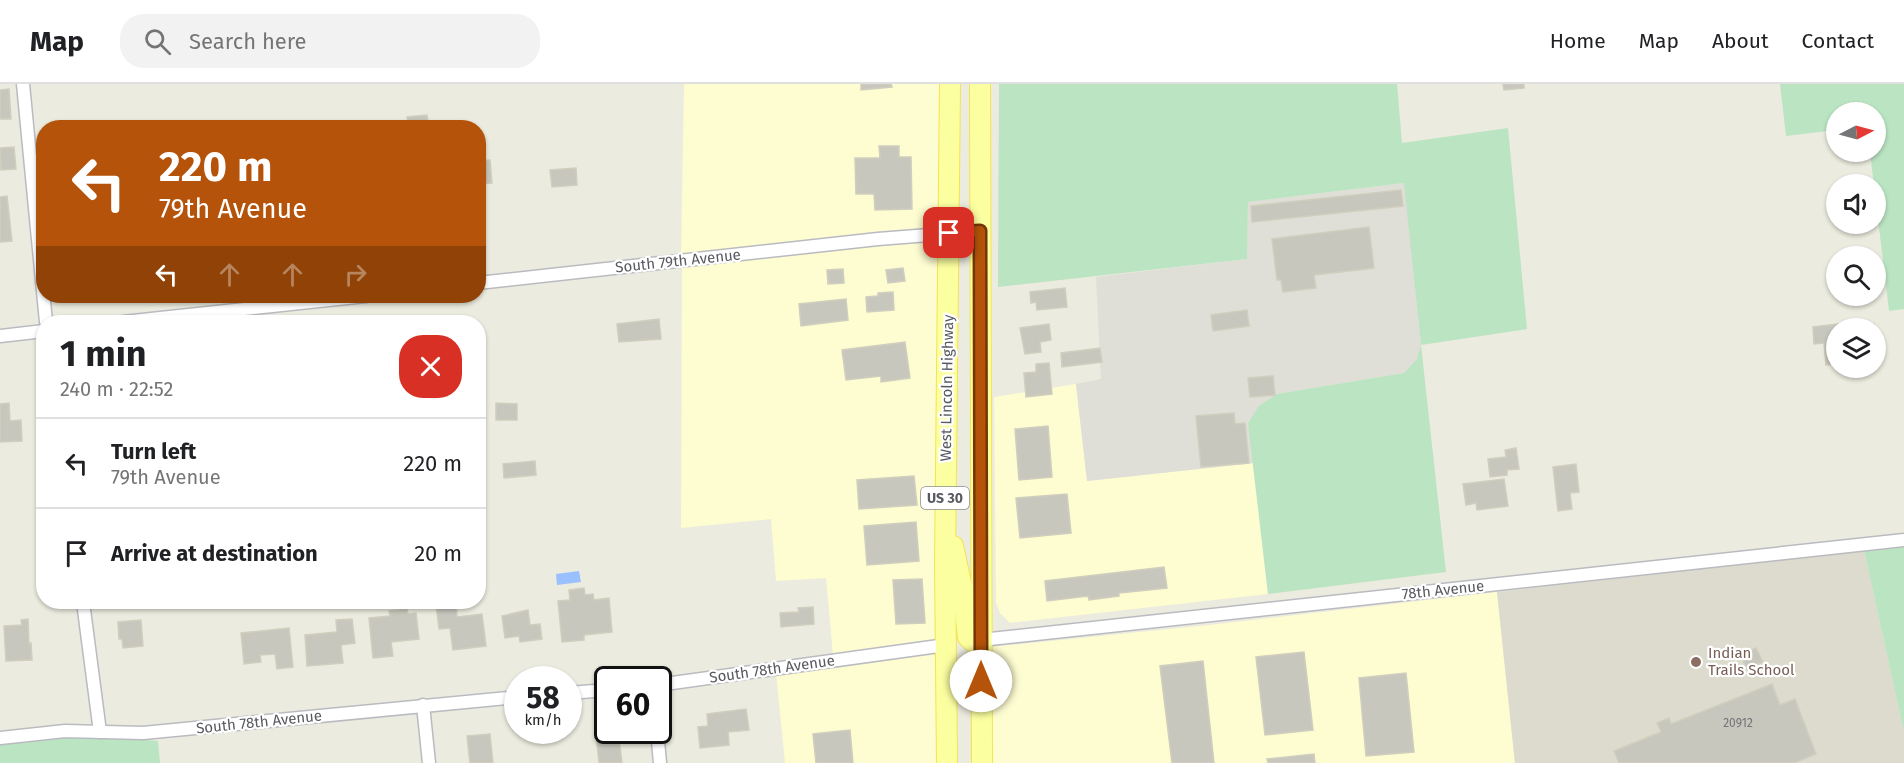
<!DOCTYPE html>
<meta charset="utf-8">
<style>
:root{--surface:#fff;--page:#f2f2f2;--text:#202124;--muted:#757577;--line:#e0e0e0}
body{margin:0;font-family:"Fira Sans",sans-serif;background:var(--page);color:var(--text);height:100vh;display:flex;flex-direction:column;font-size:22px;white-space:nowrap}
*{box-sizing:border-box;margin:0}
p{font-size:20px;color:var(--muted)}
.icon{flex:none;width:33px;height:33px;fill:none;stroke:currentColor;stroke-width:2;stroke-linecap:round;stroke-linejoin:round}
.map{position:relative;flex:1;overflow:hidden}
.details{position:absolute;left:36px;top:231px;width:450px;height:294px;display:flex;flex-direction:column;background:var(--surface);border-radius:24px;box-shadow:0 2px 4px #0004}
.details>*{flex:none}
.hud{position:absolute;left:36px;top:36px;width:450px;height:183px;border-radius:24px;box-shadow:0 2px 4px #0004;background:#b45309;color:#fff;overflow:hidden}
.needle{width:39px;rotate:84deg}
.buttons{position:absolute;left:1826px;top:18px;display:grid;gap:12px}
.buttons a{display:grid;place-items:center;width:60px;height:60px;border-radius:50%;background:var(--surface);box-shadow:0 2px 4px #0004;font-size:30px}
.speed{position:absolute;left:504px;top:582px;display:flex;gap:12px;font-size:30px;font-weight:700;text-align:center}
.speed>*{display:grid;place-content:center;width:78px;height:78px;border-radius:50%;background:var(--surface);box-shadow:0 2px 4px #0004;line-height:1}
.speed small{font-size:15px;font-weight:400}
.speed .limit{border:3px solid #111;border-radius:9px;background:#fff;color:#111}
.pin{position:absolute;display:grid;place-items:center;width:51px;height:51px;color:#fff;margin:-26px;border-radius:12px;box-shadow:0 3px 9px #0006}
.me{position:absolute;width:66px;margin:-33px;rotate:0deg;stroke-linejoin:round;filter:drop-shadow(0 0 4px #0008)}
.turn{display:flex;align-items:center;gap:21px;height:126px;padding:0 24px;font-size:27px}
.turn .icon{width:78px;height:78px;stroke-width:2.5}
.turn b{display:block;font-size:42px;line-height:51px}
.lanes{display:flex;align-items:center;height:57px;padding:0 24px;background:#0003;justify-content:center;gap:30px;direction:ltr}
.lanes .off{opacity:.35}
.round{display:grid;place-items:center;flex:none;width:63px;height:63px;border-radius:24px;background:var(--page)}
.head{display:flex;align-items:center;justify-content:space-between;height:102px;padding:0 24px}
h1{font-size:36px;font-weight:700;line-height:45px}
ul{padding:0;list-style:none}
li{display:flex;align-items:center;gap:18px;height:90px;padding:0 24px;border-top:2px solid var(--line)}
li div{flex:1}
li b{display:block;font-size:22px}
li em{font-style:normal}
header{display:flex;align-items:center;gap:36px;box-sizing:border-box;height:84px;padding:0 30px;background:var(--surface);border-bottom:2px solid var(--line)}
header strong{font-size:28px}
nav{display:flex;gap:33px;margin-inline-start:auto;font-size:21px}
.search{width:420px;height:54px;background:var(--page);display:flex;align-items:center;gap:15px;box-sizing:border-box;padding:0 21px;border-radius:24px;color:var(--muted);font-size:22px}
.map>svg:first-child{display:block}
.commercial{fill:#fefcd1}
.industrial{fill:#dfded7}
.education{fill:#dcdbcd}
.green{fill:#bae4c2}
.water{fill:#9bc0ff}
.building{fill:#c8c7be;stroke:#d0cebd;stroke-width:1.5}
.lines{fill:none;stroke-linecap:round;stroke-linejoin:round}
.street-casing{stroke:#babbc1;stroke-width:15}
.primary-casing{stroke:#f3e450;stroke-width:22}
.street{stroke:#fff;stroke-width:12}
.primary{stroke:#fcffa0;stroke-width:20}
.route-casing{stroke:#753606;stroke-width:15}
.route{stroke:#b45309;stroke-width:10}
.education-dot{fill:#8d6e63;stroke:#fff;stroke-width:2}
.labels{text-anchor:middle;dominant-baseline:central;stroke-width:4.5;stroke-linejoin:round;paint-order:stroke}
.number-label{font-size:12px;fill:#747578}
.shield{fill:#fff;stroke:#8a8c90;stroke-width:1.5}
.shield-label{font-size:14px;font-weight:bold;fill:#585a60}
.street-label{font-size:15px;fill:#585a60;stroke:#fff}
.education-label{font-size:15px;fill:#785e54;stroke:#fff;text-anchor:start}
</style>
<header>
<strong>Map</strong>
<div class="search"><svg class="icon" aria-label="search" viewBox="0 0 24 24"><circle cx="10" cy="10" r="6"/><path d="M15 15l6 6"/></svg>Search here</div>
<nav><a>Home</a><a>Map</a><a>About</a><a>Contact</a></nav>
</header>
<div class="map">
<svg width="1904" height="679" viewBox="0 0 1904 679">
<rect width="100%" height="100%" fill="#ecebdf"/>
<g class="commercial">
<polygon points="684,0 944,0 941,146 681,170"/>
<polygon points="943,154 942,558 833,571 826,494 776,497 771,435 681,444 682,180"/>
<polygon points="1076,300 1087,397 1254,379 1268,510 1010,539 1000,529 996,519 994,313"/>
<polygon points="1497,508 1515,679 989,679 990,563 1209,541"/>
<polygon points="941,566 941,679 785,679 776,589"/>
</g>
<polygon class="industrial" points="1405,99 1421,260 1417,275 1404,289 1277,310 1248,338 1254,379 1087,397 1076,300 1101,295 1096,193 1247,175 1248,118"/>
<polygon class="education" points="1864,466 1904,648 1904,679 1515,679 1497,508"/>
<g class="green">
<polygon points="999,0 1397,0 1402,59 1508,44 1527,245 1421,261 1446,488 1268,510 1248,339 1259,322 1277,310 1404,289 1417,275 1421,260 1404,99 1248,118 1247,175 998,203"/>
<polygon points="1780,0 1904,0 1904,225 1889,227 1870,68 1875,68 1875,28 1836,28 1836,46 1786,52"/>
<polygon points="1904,462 1904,648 1864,466"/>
<polygon points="89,651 158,657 160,679 0,679 0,660"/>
</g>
<polygon class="water" points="579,487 581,498 557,501 556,490"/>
<g class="building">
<polygon points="861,0 891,0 892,3 861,6"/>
<polygon points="1503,0 1524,0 1524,4 1504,6"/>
<polygon points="9,5 11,35 0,35 0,6"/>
<polygon points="427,31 429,44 409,44 407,33"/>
<polygon points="879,62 899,62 899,73 911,73 912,125 875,126 874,110 856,110 855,74 880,74"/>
<polygon points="14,63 16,85 1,86 0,64"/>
<polygon points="490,76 492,99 478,100 478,77"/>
<polygon points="576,84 577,101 552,103 550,86"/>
<polygon points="1401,106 1403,122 1252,138 1251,122"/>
<polygon points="7,112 12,157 0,158 0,113"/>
<polygon points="1369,143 1374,184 1314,191 1316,204 1283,208 1281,196 1277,196 1272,155"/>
<polygon points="903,184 905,197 888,199 886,186"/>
<polygon points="843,185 844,199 828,200 827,186"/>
<polygon points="1065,204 1067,223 1037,226 1036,218 1031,219 1030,208"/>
<polygon points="893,208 894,226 867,228 866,213 878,212 878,209"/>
<polygon points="846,215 848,236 801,242 799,220"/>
<polygon points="1247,226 1249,242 1213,247 1211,231"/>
<polygon points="659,235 661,255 619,258 617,240"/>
<polygon points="1863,237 1863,241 1874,240 1874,244 1836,244 1836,280 1826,281 1824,259 1814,260 1813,243"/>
<polygon points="1049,240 1051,256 1040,258 1041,268 1025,270 1020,244"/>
<polygon points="905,258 910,294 881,298 881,292 846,296 842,266"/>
<polygon points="1100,264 1102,278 1062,283 1061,269"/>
<polygon points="1049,279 1052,310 1026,313 1024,289 1036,288 1036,280"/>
<polygon points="1273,292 1275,311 1250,313 1248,294"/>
<polygon points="9,319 10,337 21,336 22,357 0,358 0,320"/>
<polygon points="496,319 517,320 517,336 496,336"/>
<polygon points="1234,329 1235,340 1245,339 1249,379 1201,383 1196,332"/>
<polygon points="1048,342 1052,393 1019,396 1015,345"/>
<polygon points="1516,364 1519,385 1507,386 1507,391 1490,393 1488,375 1506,373 1505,366"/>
<polygon points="478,371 483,399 478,400"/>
<polygon points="535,377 536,391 504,394 503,380"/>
<polygon points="1576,380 1579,408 1570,409 1572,425 1558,427 1553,383"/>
<polygon points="914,392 917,421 859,425 857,396"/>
<polygon points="1504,395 1508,422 1477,426 1476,419 1466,421 1463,400"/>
<polygon points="1067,410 1071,449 1020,454 1016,414"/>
<polygon points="916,438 919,477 867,481 864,442"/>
<polygon points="1164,483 1167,504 1119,509 1119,512 1089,516 1088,512 1047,517 1045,497"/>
<polygon points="922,495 925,539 896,540 893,496"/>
<polygon points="584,504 585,511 593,510 594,516 609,514 612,548 584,551 584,556 562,558 558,517 570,516 569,506"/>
<polygon points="456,518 457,533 482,530 486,562 453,566 450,544 439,545 436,520"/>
<polygon points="813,523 814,540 781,543 780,529 799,528 798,524"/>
<polygon points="407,525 408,530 416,529 419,555 391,558 393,572 373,574 369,534 390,532 389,527"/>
<polygon points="528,526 530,541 540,540 542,555 520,558 519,552 505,554 502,532"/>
<polygon points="28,535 29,560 31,559 32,576 6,577 4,542 22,541 21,536"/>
<polygon points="352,535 355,559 341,561 343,579 307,582 305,551 337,548 336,536"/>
<polygon points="141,536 143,562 123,564 122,555 119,555 118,538"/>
<polygon points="289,544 293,583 277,585 275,570 260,571 261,578 244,580 241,549"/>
<polygon points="1756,564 1763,578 1747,585 1740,571"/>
<polygon points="1304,568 1313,646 1265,651 1256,573"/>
<polygon points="1203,577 1214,679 1172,679 1160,582"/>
<polygon points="1406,589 1414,668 1366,672 1359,594"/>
<polygon points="1772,600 1780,621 1795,615 1816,670 1794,679 1619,679 1614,667 1661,648 1657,639 1669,634 1671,640"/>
<polygon points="746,625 749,646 728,648 729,661 700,664 698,643 708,642 707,630"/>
<polygon points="608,639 608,646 618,646 622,679 599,679 595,641"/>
<polygon points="850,646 853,679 816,679 813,650"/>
<polygon points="490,650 493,679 470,679 467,652"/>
<polygon points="1314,670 1315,679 1268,679 1267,675"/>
</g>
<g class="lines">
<defs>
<g id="street">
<polyline points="23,0 46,238"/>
<polyline points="478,199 878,155 980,147"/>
<polyline points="123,238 366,212"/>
<polyline points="0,252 44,247"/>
<polyline points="83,518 100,648"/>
<polyline points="981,556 1904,456"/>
<polyline points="658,601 946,561"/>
<polyline points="568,609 608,606"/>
<polyline points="423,621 429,679"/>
<polyline points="657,646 660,679"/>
<polyline points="0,654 65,647 143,649 518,613"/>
</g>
<g id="primary">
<polyline points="980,0 982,679"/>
<polyline points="953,462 963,508 968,553 974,558 981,556"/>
<polyline points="947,679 945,480 950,0"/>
</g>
</defs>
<use href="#street" class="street-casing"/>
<use href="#primary" class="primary-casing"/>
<use href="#street" class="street"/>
<use href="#primary" class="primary"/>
</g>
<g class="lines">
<defs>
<polyline id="route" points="949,149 980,147 981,597"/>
</defs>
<use href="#route" class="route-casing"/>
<use href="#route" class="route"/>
</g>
<circle class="education-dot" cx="1696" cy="578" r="6"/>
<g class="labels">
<g class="number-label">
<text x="1738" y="639">20912</text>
</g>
<rect class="shield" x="921" y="403" width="48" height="22" rx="4.5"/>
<g class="shield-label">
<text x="945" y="414">US 30</text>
</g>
<g class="street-label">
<text transform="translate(678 177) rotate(-6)">South 79th Avenue</text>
<text transform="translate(947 304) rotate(-89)">West Lincoln Highway</text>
<text transform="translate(1443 506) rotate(-6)">78th Avenue</text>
<text transform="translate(772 585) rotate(-8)">South 78th Avenue</text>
<text transform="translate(259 638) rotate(-6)">South 78th Avenue</text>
</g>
<g class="education-label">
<text x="1708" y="569">Indian<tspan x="1708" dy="17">Trails School</tspan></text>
</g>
</g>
</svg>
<div class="buttons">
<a><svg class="needle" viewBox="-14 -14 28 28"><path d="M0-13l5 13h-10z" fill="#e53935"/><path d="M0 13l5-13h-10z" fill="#757577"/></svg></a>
<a><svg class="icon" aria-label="sound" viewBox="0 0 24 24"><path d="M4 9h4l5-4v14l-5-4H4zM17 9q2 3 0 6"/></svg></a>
<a><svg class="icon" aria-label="search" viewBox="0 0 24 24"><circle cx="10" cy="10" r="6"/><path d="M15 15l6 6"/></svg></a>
<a><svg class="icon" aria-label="layers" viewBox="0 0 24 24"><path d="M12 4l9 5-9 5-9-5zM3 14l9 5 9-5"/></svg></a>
</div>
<div class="speed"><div>58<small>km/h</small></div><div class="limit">60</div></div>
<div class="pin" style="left:949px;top:149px;background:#d93025"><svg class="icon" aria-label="arrive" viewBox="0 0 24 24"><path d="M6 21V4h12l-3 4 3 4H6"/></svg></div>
<svg class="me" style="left:981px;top:597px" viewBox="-20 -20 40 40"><circle r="19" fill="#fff"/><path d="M0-13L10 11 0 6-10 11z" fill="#b45309"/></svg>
<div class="hud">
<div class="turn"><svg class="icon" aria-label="left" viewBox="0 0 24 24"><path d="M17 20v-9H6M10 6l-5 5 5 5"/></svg><div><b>220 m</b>79th Avenue</div></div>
<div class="lanes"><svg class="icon" aria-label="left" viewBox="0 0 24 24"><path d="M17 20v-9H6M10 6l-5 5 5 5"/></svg><svg class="icon off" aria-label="ahead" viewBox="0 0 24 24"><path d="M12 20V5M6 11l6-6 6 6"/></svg><svg class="icon off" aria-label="ahead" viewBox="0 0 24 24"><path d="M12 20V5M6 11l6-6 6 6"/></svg><svg class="icon off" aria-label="right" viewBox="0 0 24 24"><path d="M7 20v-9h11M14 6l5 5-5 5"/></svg></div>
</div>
<section class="details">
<div class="head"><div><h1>1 min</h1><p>240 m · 22:52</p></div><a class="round" style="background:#d93025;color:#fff"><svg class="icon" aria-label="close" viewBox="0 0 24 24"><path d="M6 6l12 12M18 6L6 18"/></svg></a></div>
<ul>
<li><svg class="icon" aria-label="left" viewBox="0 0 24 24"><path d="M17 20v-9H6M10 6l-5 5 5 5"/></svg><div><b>Turn left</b><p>79th Avenue</p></div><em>220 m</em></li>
<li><svg class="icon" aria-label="arrive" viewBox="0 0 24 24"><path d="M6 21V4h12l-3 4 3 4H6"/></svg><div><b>Arrive at destination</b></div><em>20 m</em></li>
</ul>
</section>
</div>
